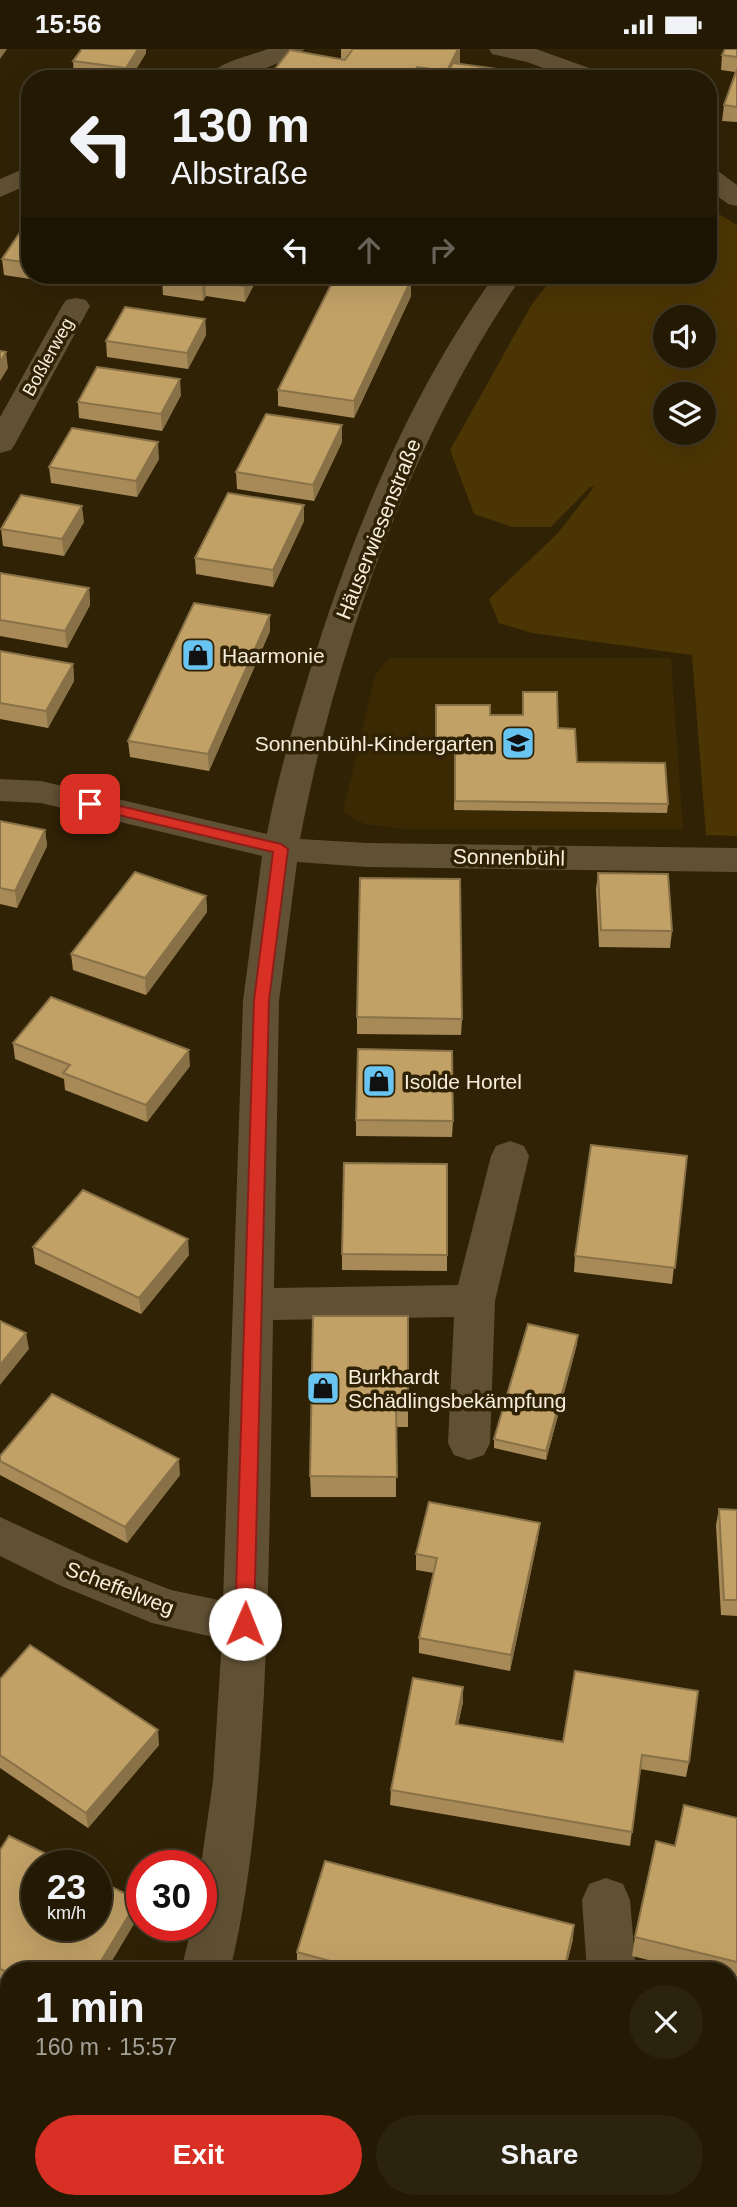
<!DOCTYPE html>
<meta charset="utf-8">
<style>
:root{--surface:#241a04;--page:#2c230e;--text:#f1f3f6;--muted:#a3a19a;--line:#413826;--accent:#d93025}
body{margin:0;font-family:Helvetica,sans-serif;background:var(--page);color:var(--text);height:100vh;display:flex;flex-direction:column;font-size:26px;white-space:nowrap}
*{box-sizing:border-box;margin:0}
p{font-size:23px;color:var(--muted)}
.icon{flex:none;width:38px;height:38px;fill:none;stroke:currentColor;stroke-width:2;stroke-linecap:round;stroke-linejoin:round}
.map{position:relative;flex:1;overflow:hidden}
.drawer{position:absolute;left:0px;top:1913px;width:738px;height:247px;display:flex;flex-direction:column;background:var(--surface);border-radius:28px 28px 0 0;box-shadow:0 7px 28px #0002,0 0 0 2px var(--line)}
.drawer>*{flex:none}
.top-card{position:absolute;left:21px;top:21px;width:696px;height:214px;border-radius:28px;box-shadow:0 7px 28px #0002,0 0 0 2px var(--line);background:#241a04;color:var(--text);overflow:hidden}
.tools{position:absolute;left:653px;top:256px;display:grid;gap:14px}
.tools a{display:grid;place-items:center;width:63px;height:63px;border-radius:50%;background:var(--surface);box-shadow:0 7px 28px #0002,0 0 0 2px var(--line);font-size:35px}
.speed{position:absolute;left:21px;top:1801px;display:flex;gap:14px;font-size:35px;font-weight:700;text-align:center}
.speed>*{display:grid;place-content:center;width:91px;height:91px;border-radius:50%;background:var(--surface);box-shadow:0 7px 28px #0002,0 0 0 2px var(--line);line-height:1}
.speed small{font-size:18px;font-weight:400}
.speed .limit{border:10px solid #d22;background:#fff;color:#111}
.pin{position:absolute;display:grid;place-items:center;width:60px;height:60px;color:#fff;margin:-30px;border-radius:14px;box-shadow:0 4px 10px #0006}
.me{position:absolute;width:77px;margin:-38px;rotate:1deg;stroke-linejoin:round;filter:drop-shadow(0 0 5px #0008)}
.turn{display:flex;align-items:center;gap:24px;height:147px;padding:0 35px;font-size:32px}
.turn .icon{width:91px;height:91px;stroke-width:2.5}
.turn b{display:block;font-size:49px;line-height:60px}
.lanes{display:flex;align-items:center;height:66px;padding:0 35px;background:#0003;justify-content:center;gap:35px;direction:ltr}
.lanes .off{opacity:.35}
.round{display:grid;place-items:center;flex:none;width:74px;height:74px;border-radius:37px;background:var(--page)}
.overview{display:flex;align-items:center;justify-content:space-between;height:119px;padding:0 35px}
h1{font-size:42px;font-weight:700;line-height:52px}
.cta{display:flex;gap:14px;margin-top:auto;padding:14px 35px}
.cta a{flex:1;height:80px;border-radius:42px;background:var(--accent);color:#fff;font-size:28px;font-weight:700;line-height:80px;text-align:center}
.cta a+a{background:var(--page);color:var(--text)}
.status{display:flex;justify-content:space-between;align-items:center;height:49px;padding:0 35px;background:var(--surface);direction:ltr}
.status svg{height:19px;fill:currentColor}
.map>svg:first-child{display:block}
.built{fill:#3b2903}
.green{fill:#4b3504;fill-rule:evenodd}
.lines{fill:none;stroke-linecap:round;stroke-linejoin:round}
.minor{fill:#615134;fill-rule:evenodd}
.wall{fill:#a78a58}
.shaded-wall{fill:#887147}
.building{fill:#c2a166;stroke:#887147;stroke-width:2}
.route{fill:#d93025;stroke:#8d1f18;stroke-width:2}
.labels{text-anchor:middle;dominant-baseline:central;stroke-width:7;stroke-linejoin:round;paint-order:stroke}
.far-street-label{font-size:18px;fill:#f6eddc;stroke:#302205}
.street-label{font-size:21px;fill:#f6eddc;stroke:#302205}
.poi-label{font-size:21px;fill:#f6eddc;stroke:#302205;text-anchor:start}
</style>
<div class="status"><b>15:56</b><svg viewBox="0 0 49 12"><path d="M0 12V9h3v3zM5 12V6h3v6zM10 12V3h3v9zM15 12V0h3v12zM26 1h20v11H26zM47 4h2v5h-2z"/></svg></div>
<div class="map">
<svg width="737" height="2158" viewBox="0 0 737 2158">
<rect width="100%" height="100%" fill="#302205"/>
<polygon class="built" points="389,609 671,609 683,780 406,780 364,775 343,763 375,626"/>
<path class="green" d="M 709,159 L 737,176 L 737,787 L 706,786 L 692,606 L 532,584 L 499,574 L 489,550 L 557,485 L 594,438 L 590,438 L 551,478 L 512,478 L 474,465 L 450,401 L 532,255 L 555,226 L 709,226 ZM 665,268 L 704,268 L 704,306 L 665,306 ZM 665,345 L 704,345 L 704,383 L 665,383 Z"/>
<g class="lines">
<g class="minor">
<path d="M 268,0 L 304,0 L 301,5 L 238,30 L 206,30 C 217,13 249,7 268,0 Z"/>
<polygon points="489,0 536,0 606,25 609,30 573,30 527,13 492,5"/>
<polygon points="30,117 30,135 0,148 0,130"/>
<polygon points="709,120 718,122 737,136 737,157 728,155 709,141"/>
<path d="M 495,226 L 523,226 C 412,386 336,599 300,790 L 367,794 L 737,799 L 737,823 L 367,818 L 297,813 L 279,952 L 274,1239 L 458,1236 L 491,1107 L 496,1097 L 510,1092 L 524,1097 L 529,1107 L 495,1252 L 490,1394 L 484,1406 L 469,1411 L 454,1406 L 448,1394 L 454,1268 L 273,1271 C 271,1395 270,1519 264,1643 C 259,1736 252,1831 230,1922 L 181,1922 L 192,1876 L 201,1876 L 201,1816 L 213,1732 L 222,1590 L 152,1574 L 59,1536 L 0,1507 L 0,1468 L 91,1510 L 171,1541 L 223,1552 L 243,952 L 262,807 L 41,754 L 0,752 L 0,730 L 41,732 L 267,785 C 277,730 293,678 309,625 C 352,485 409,345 495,226 Z"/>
<polygon points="76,249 86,251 90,257 15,395 11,401 0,404 0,368 62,257 66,251"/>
<polygon points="606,1829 623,1835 630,1851 636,1922 587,1922 582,1851 589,1835"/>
<polygon points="730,2020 737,2023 737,2087 730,2084"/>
<polygon points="89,2151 141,2151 138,2158 86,2158"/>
<polygon points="502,2151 554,2151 552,2158 500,2158"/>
</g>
</g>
<g class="wall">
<polygon points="82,0 146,0 146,4 130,30 90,30 74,28 73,12"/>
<polygon points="341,0 458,0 460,15 540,26 582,30 267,30 341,10"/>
<polygon points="737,0 737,73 722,72 724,56 735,23 721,21 722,6"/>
<polygon points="30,174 30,226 67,226 62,235 4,226 2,210"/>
<polygon points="165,226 259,226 245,253 206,247 203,252 163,246 162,230"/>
<polygon points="400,226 417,226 416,228"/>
<polygon points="411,231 411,247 354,369 278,357 278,341"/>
<polygon points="205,270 206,286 188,320 107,308 106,292"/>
<polygon points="181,346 162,382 79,369 78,353"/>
<polygon points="342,393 314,452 237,440 236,423"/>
<polygon points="159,410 137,448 51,434 49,418"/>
<polygon points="304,472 273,538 196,525 195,509"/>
<polygon points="84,473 64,507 3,497 1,480"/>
<polygon points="0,524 89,539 90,556 67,599 0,587"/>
<polygon points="270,582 209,722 130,708 128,692"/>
<polygon points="0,602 73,615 74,632 48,679 0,670"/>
<polygon points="436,656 558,679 577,713 668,755 667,764 454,761 455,699 436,699"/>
<polygon points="0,772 45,781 47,797 17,859 0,855"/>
<polygon points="598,824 672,882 670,899 599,898 596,840"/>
<polygon points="206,847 207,863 146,946 73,921 71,905"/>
<polygon points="357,968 462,970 461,986 357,985"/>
<polygon points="13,994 190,1017 147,1073 65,1041 64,1030 15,1010"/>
<polygon points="356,1071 453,1072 452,1088 356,1087"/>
<polygon points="687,1107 672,1235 574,1223 575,1207"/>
<polygon points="33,1198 189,1206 141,1265 35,1215"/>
<polygon points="342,1205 447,1206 447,1222 342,1221"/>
<polygon points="408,1267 408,1378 396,1378 396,1448 311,1448 310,1427"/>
<polygon points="577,1295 546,1411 494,1399 494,1390"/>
<polygon points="0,1407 180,1426 127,1494 0,1426"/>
<polygon points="719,1460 737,1461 737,1567 721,1566 716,1476"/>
<polygon points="538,1489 510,1622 419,1604 419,1589 434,1524 416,1521 416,1505"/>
<polygon points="0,1630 159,1696 88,1779 0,1719"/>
<polygon points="463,1638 463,1653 458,1675 689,1713 686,1728 640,1720 630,1797 390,1756 391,1741"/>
<polygon points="737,1769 737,1932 730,1930 730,1922 693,1922 632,1907 635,1888 675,1797"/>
<polygon points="0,1801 140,1865 9,1922 9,1936 0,1932"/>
<polygon points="573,1890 565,1922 315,1922 297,1917 297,1903"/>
</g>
<g class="shaded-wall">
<polygon points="0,0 7,0 0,10"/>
<polygon points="138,0 146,0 146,4 130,30 127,30 126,19"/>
<polygon points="458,0 460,0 460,16 447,30 447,22"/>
<polygon points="61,226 67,226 62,235"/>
<polygon points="250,226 259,226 245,253 244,237"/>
<polygon points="205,231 206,247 203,252 202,236"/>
<polygon points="411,231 411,247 354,369 354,352"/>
<polygon points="205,270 206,286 188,320 187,304"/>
<polygon points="6,303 8,319 0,332 0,313"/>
<polygon points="180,330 181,346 162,382 161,365"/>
<polygon points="342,376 342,393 314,452 313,436"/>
<polygon points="158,393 159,410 137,448 136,432"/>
<polygon points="304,456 304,472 273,538 273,521"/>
<polygon points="82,457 84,473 64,507 62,490"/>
<polygon points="89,539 90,556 67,599 65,582"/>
<polygon points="270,566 270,582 209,722 208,705"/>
<polygon points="73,615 74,632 48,679 46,662"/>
<polygon points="45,781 47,797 17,859 15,842"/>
<polygon points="206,847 207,863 146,946 145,929"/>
<polygon points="189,1001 190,1017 147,1073 146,1056"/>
<polygon points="188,1190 189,1206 141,1265 139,1249"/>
<polygon points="26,1284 29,1300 0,1336 0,1316"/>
<polygon points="578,1286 577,1295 546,1411 546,1402"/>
<polygon points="179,1410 180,1426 127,1494 125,1478"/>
<polygon points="540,1474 538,1489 510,1622 511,1606"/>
<polygon points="463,1638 463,1653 455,1690 456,1675"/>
<polygon points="158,1681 159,1696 88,1779 86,1764"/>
<polygon points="138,1851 140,1865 106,1922 95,1922"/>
<polygon points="574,1876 573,1890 565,1922 564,1922"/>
<polygon points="9,2091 9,2109 0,2122 0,2104"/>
</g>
<g class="building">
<polygon points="82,0 138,0 126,19 73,12"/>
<polygon points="353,0 458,0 447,22 417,18 413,27 418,27 420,30 267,30 290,1 345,11"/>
<polygon points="725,0 737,0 737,8 722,6"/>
<polygon points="453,14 540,26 567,25 582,30 444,30"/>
<polygon points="737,20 737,58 724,56"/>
<polygon points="27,173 30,174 30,214 2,210"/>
<polygon points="165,226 250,226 244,237 205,231 202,236 162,230"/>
<polygon points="336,226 373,226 411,231 354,352 278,341"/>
<polygon points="125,258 205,270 187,304 106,292"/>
<polygon points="0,302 6,303 0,313"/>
<polygon points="97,318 180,330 161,365 78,353"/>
<polygon points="266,365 342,376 313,436 236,423"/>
<polygon points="72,379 158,393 136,432 49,418"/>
<polygon points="228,444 304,456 273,521 195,509"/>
<polygon points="21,446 82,457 62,490 1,480"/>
<polygon points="0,524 89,539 65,582 0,571"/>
<polygon points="194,554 270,566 208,705 128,692"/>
<polygon points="0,602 73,615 46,662 0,654"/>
<polygon points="523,643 557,643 558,679 575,680 577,713 665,714 668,755 455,752 455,690 436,690 436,656 490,656 490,666 523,666"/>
<polygon points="0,772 45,781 15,842 0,839"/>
<polygon points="135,823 206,847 145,929 71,905"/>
<polygon points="598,824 668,825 672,882 601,881"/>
<polygon points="360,829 460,830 462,970 357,968"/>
<polygon points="51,948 189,1001 146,1056 63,1024 70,1016 13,994"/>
<polygon points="358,1000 452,1002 453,1072 356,1071"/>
<polygon points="591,1096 687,1107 675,1219 575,1207"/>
<polygon points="344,1114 447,1115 447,1206 342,1205"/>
<polygon points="83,1141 188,1190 139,1249 33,1198"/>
<polygon points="313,1267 408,1267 408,1357 396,1357 397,1428 310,1427"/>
<polygon points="0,1272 26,1284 0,1316"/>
<polygon points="528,1275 578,1286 546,1402 494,1390"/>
<polygon points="52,1345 179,1410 125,1478 0,1412 0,1407"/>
<polygon points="429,1453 540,1474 511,1606 419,1589 437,1509 416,1505"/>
<polygon points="719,1460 737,1461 737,1551 724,1551"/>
<polygon points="30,1596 158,1681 86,1764 0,1706 0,1630"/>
<polygon points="575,1622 698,1642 689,1713 642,1706 632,1783 391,1741 413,1629 463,1638 456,1675 563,1693"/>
<polygon points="684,1756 737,1769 737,1913 635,1888 656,1792 675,1797"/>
<polygon points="9,1787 69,1816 37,1816 37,1876 96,1876 96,1830 138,1851 95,1922 9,1922 9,1924 0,1920 0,1801"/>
<polygon points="325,1812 574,1876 564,1922 367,1922 297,1903"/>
<polygon points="0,1949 9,1955 9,2091 0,2104"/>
<polygon points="294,2151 437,2151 435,2158 292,2158"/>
<rect x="607" y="2151" width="109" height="7"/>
</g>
<polygon class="route" points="90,750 281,795 288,800 269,951 254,1575 251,1581 245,1583 238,1581 235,1575 254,951 273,803 85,758 85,752"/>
<defs>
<symbol id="shop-square" viewBox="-11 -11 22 22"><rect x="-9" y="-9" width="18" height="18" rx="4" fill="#68c4f0" stroke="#302205"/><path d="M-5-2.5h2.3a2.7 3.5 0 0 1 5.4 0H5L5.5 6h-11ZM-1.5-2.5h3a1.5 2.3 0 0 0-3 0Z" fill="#111"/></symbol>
<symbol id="school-square" viewBox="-11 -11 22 22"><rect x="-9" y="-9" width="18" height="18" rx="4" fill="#68c4f0" stroke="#302205"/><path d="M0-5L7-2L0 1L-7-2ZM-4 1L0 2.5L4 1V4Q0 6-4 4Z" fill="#111"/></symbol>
</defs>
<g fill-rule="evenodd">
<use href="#shop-square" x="179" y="587" width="38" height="38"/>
<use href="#school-square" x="499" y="675" width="38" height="38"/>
<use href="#shop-square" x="360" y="1013" width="38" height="38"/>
<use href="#shop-square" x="304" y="1320" width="38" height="38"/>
</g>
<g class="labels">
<g class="far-street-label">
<text transform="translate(48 308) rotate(-61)">Boßlerweg</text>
</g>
<g class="street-label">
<text transform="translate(378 480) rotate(-68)">Häuserwiesenstraße</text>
<text transform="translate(509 808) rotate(1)">Sonnenbühl</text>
<text transform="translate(120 1539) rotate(21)">Scheffelweg</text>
</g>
<g class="poi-label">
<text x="222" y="606">Haarmonie</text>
<text x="494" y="694" text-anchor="end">Sonnenbühl-Kindergarten</text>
<text x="404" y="1032">Isolde Hortel</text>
<text x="348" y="1327">Burkhardt<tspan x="348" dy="24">Schädlingsbekämpfung</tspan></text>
</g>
</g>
</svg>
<div class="tools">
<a><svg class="icon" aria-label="sound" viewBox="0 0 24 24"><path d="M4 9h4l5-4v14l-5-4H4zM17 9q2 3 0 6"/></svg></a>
<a><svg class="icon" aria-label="layers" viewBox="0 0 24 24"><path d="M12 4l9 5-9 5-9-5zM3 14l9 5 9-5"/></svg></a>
</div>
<div class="speed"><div>23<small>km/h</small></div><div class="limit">30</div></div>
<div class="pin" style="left:90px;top:755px;background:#d93025"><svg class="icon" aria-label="arrive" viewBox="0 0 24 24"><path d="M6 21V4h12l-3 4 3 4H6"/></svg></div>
<svg class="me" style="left:245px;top:1575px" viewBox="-20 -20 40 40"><circle r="19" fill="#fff"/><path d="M0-13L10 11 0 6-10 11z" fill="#d93025"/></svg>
<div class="top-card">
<div class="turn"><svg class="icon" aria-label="left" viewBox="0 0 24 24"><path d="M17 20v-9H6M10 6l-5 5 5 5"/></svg><div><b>130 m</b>Albstraße</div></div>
<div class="lanes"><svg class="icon" aria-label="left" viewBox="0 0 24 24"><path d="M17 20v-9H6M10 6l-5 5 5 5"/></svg><svg class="icon off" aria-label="ahead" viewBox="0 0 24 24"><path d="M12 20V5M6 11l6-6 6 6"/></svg><svg class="icon off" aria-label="right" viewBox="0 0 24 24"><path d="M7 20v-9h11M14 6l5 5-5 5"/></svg></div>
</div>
<section class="drawer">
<div class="overview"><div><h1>1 min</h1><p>160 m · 15:57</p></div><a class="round"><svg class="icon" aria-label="close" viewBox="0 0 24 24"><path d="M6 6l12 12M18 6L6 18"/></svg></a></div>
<div class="cta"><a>Exit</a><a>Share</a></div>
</section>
</div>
